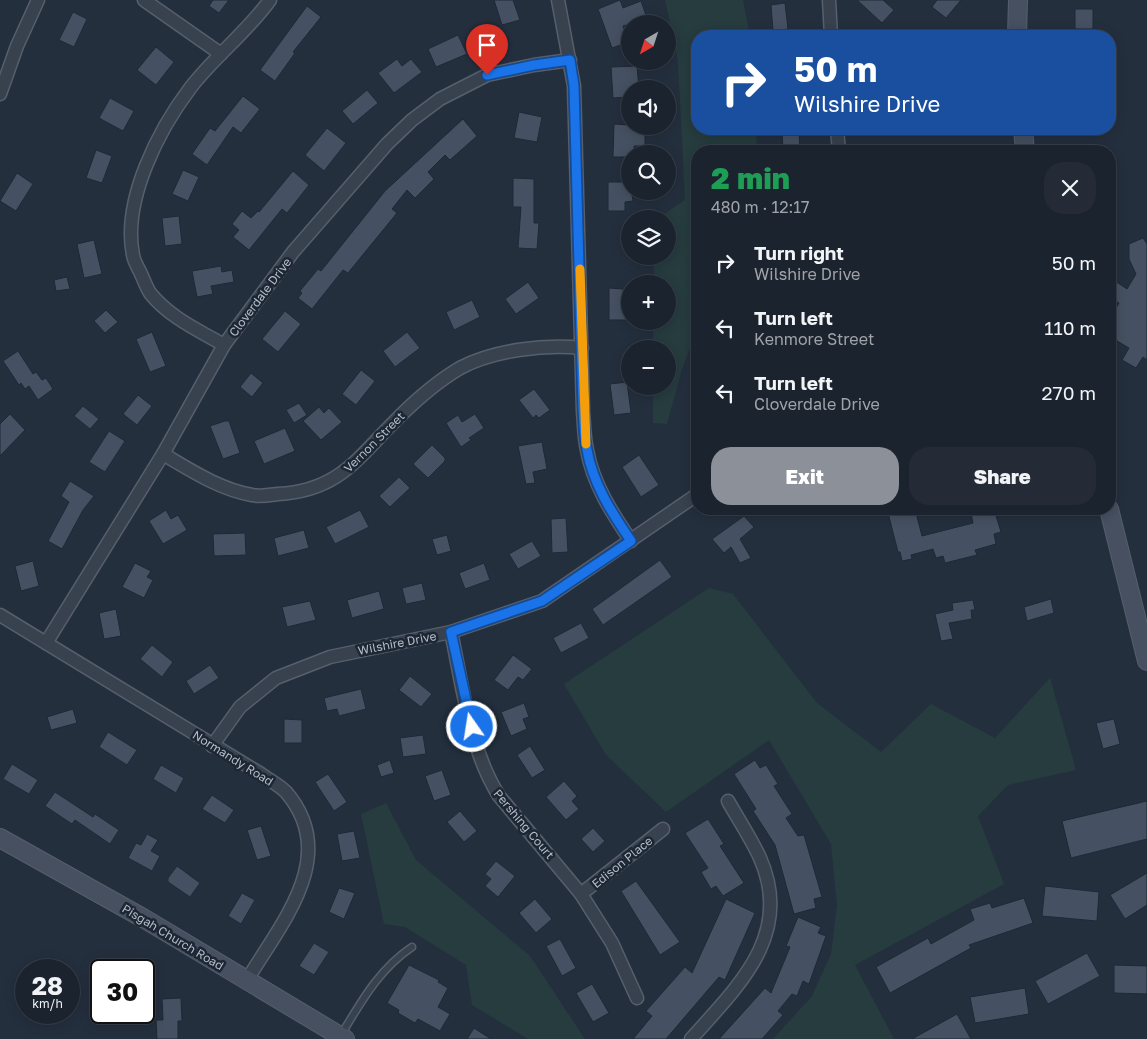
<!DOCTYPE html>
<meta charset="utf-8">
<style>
:root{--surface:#1b232e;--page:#242b36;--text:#f1f3f6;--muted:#a0a4aa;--line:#39404a;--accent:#8c9099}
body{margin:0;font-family:"Golos Text",sans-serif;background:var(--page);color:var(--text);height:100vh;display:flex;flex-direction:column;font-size:19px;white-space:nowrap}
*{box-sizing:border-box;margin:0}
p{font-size:16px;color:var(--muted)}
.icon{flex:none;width:28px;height:28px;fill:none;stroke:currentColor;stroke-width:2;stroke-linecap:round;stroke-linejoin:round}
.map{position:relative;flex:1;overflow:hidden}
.drawer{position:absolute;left:691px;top:145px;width:425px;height:370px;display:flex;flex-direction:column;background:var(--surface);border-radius:20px;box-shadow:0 2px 12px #0003,0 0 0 1px var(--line)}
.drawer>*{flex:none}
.guide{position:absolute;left:691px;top:30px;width:425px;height:105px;border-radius:20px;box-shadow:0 2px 12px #0003,0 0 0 1px var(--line);background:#1a4fa0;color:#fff;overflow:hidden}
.needle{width:32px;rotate:219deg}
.controls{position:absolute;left:621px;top:15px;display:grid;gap:10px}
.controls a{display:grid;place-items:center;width:55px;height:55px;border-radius:50%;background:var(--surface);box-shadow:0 2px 12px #0003,0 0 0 1px var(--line);font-size:25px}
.speed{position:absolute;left:15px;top:959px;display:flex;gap:10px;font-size:25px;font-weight:700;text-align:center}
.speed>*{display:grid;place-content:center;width:65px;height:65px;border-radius:50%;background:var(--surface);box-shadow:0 2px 12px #0003,0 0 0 1px var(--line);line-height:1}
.speed small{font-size:12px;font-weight:400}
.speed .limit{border:2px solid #111;border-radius:8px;background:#fff;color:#111}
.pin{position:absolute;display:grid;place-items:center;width:42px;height:42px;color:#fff;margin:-51px -21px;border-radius:50% 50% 50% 0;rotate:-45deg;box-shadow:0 0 5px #0007}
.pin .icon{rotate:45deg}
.me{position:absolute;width:55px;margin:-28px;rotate:347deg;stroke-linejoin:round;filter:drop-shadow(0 0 4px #0008)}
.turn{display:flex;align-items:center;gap:18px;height:105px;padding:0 20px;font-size:22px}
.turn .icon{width:65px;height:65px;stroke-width:2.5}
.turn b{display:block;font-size:35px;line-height:42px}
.round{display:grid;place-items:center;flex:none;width:52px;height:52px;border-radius:20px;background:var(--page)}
.summary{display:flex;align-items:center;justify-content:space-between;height:85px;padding:0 20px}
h1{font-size:30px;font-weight:800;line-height:38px;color:#1e9e55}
.button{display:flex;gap:10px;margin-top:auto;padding:10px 20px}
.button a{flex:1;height:58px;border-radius:20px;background:var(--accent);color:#fff;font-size:20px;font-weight:800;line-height:58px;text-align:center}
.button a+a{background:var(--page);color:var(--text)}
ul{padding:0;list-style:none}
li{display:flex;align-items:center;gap:15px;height:65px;padding:0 20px}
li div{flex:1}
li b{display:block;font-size:19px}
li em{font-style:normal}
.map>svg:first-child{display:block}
.green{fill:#263c3f}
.building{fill:#455162;stroke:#1f2835}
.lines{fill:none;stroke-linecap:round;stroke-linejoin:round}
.lane-casing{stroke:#565f6c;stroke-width:9}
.street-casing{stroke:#565f6c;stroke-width:15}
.secondary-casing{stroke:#565f6c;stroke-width:20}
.lane{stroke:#38414e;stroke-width:6}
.street{stroke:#38414e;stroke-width:12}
.secondary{stroke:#465061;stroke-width:18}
.route-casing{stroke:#114b97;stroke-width:12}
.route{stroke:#1a73e8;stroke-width:9}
.slow{stroke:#f59e0b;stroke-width:9}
.labels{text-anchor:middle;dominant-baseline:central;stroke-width:5;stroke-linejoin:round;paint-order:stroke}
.street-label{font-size:12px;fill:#b4bcc9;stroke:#1d2633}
</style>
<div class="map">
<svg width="1147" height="1039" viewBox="0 0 1147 1039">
<rect width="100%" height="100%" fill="#242f3e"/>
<g class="green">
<polygon points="665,0 743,0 750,36 698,36 698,129 756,129 757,151 698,151 697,329 682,369 667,424 653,423 653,386 668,386 668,349 653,349 653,321 668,321 668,284 654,284 654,256 668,256 668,219 657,219 685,200 678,61"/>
<polygon points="709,588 733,594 817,703 881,752 931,704 995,738 1050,678 1076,770 1008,785 978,816 1004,884 855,965 894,1039 773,1039 812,996 831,954 837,905 831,844 769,740 666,812 606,755 564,684"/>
<polygon points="386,803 416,860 530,956 585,1039 528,1039 472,1005 466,965 405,927 384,924 361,814"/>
</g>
<g class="building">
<polygon points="213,0 229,0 219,13 209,6"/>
<polygon points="494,0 513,0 520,20 502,25"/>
<polygon points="620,0 623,8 641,1 647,18 623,26 629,42 612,48 598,9"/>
<polygon points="857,0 883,0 894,10 882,23"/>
<polygon points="937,0 961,0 946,18 932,7"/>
<polygon points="785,3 788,29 773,31 771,5"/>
<polygon points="307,6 321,17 293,52 295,53 275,81 260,70"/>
<rect x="1075" y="9" width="18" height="20"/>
<polygon points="73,12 87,19 74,47 59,40"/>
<polygon points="458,35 467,54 436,67 428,49"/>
<polygon points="156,47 174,62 156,85 137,70"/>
<polygon points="397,59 402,66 411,59 422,72 394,93 378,73"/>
<polygon points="637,66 639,89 630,89 630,97 613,98 611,67"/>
<polygon points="367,90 378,103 353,124 342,111"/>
<polygon points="243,96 260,109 241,133 233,127 207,165 192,154 210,128 215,131"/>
<polygon points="110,98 134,111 123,131 99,118"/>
<polygon points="519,112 542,117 537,142 514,138"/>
<polygon points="463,119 477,136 450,160 445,155 428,172 434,179 415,198 407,190 392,209 397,213 348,273 343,270 312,309 298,298 302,293 300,291 318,269 321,271 385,191"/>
<polygon points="614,124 645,126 645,146 634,146 634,154 630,154 630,157 613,157"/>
<polygon points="327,128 346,143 324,171 305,155"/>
<polygon points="799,130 800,151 783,151 782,131"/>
<polygon points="96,150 112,156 102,183 86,178"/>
<polygon points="183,170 199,177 188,201 172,194"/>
<polygon points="293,171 309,185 287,213 282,209 249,250 233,237 239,230 232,224 242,211 251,218 258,211 259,212"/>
<polygon points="17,173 33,184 16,211 0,201"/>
<polygon points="513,178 534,179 534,223 539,223 537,249 518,248 521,207 513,207"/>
<polygon points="608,182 630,182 633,201 625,202 625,211 608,211"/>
<polygon points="179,216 182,244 165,246 162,218"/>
<polygon points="1143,238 1147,244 1147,360 1143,357 1136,368 1122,360 1129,348 1117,341 1111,316 1119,303 1110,298 1110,289 1115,281 1127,289 1136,274 1129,259 1129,244"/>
<polygon points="94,240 102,274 84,278 77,244"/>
<polygon points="221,266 222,272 232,270 234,282 211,286 213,294 197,297 192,271"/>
<polygon points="67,277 70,289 56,291 54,280"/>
<polygon points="528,282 539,298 516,314 505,299"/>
<polygon points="609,288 623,289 623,296 630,296 630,320 609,320"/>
<polygon points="472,300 480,317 454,330 446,312"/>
<polygon points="106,310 118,322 105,333 94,321"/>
<polygon points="285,311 301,324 278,352 262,339"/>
<polygon points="152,332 166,366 150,372 136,339"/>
<polygon points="407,332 420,348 395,367 383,351"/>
<polygon points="18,351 33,374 36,372 42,380 46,378 53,389 38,400 29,386 25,389 21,383 19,385 3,361"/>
<polygon points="361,370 375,381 356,405 342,394"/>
<polygon points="251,373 263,383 252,397 240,387"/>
<polygon points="627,382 631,413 614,415 610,384"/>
<polygon points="534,389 550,410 539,418 536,415 533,418 519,400"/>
<polygon points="138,395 152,406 137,425 123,414"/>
<polygon points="299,403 307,415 294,423 286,410"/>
<polygon points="83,406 99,419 90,429 74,416"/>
<polygon points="319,407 324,413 329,408 342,422 321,440 303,421"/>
<polygon points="10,414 25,430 0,456 0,424"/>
<polygon points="475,414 484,428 469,438 471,440 461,447 446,423 458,415 462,422"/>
<polygon points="225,421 229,421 240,453 223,459 210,426"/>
<polygon points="285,428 295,451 264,464 254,441"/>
<polygon points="109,431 125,441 105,472 89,462"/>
<polygon points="542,442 547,469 533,472 535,483 526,484 518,446"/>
<polygon points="432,445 445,458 445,461 428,478 413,464"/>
<polygon points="639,455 659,485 641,497 622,467"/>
<polygon points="399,477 410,488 390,507 379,496"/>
<polygon points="70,481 94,496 83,510 62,549 48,541 69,502 61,496"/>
<polygon points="887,509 915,509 922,536 973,523 970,509 994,509 1001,532 994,534 996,544 975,550 977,555 945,563 943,556 936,558 933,549 911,555 912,559 902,561 900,552 898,552"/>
<polygon points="166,510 171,519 178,515 187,530 163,544 149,521"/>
<polygon points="360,510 369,527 335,544 326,527"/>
<polygon points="744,516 754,527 740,539 751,558 740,563 731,547 724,553 712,539"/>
<polygon points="566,518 568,552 552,553 551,519"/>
<polygon points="304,530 309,548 278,556 274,538"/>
<polygon points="245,533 246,555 214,556 213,534"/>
<polygon points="447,535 451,551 437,555 432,539"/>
<polygon points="532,541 541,556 518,569 509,554"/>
<polygon points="660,560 672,577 603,625 592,609"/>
<polygon points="33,561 39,586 21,591 15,566"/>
<polygon points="135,563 151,571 147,577 153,580 144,598 122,587"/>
<polygon points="484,563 490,580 465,589 459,573"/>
<polygon points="422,583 426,600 406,604 402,588"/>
<polygon points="379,591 384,609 352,618 347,600"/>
<polygon points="1051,599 1054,613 1027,621 1024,607"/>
<polygon points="973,600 975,610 971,610 972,619 949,623 953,639 941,641 935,614 953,610 952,603"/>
<polygon points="310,601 316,620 287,627 282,607"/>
<polygon points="116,609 121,636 104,639 99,613"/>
<polygon points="581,623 589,638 561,653 553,638"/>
<polygon points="152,645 173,662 162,677 140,659"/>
<polygon points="513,655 532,669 523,680 518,677 508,690 494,680"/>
<polygon points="210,665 219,678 194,694 186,681"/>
<polygon points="410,676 432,694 421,707 399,690"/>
<polygon points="361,689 366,709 339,716 337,709 327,711 324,698"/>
<polygon points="524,703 529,717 523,719 527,729 511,736 501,712"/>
<polygon points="73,709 77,723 51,730 47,717"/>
<polygon points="284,719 302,720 302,743 284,743"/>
<polygon points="1114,719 1120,744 1103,749 1096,723"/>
<polygon points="108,732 137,750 127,765 99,747"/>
<polygon points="423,735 426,754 403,757 400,738"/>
<polygon points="530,746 545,770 532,778 517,755"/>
<polygon points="390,760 394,773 381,777 377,765"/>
<polygon points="755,760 760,768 766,765 778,784 774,786 792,814 786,818 798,836 804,835 822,897 814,899 816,908 794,914 775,845 753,811 756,809 734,774"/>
<polygon points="12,764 38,780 29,794 3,779"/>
<polygon points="161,765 184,778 176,793 153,779"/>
<polygon points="442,770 451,795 434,801 425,776"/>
<polygon points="328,774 347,802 334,811 315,782"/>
<polygon points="564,781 577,796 572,801 579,809 566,820 546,797"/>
<polygon points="55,792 93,817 95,814 119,830 110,844 75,820 72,824 45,806"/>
<polygon points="212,795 234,810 225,823 202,809"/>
<polygon points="1147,801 1147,839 1071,858 1062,821"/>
<polygon points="460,811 477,831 464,842 447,822"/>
<polygon points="708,819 724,844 720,846 744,883 723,896 716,886 711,889 701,872 708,868 685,833"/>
<polygon points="261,826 271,856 257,860 247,830"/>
<polygon points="593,828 605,841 593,852 581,839"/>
<polygon points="354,831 360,858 342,861 337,834"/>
<polygon points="147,834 158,840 151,851 160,856 152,871 128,858 136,843 141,845"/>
<polygon points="496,861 515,876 498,897 485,886 491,879 485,874"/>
<polygon points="177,866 200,883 190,897 168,882 168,878"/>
<polygon points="1147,873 1147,905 1125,919 1110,895"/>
<polygon points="636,881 680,942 660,955 621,891"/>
<polygon points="1045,886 1099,892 1097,921 1042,916"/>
<polygon points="339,888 355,893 344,919 329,912"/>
<polygon points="242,893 255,900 241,924 228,916"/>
<polygon points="1024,898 1033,923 969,945 971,948 890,993 876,967 928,938 931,944 974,920 970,909 990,903 992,908"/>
<polygon points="535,899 552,919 536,933 519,913"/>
<polygon points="726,899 755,913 725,980 719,977 666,1039 633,1039 652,1016 646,1011 685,967 692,973"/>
<polygon points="798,917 821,927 818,933 826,936 809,984 803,981 797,996 792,994 778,1011 783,1015 762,1039 719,1039 765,988 771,993 790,947 786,946"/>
<polygon points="560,939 576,968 562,976 546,946"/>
<polygon points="314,943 329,952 314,975 299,966"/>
<polygon points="1087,953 1100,976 1048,1004 1035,981"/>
<polygon points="409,965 439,980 438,982 448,988 438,1007 450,1014 440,1031 418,1019 415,1023 398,1013 399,1010 387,1003"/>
<polygon points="1114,965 1147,966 1147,994 1114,993"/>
<polygon points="592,984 609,1013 593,1022 576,993"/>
<polygon points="1025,988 1029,1014 975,1023 970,997"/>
<polygon points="181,998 182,1021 178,1021 178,1039 157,1039 156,1020 163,1020 162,999"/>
<polygon points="957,1014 971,1039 912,1039"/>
<polygon points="474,1028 491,1039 467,1039"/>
</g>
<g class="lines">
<defs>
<path id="lane" d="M 341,1035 C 361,1002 379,969 412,947"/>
<g id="street">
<polyline points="144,0 221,54"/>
<path d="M 558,0 L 574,86 L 583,411 C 584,423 584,437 587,450 C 593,484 612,513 631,541"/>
<polyline points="829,0 831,36"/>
<polyline points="0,94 17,46 38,0"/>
<polyline points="837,129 839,151"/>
<path d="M 224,345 C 198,330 169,317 150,293 C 147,288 144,281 142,276 C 139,269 134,262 133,255 C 122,200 159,129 191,87 C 215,56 247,32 270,0"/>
<path d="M 163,454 C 192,471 219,489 252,495 C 260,497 270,495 278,494 C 340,491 359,456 398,418 C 416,400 438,381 460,368 C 494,350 545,344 582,348"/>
<path d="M 0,615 L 261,774 C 269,780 279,785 286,792 C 341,856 281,923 247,980"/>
<path d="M 451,632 C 463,687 469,748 499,796 L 581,894 L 612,943 L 637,998"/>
<polyline points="46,643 163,454 224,345 293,252 387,144 412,120 440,99 487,75 534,65 570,60"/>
<polyline points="212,746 240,707 276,678 330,657 451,632 542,601 698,494"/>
<polyline points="581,894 663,829"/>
<path d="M 691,1039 C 738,986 794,935 760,858 C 751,838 738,819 728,801"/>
</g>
<g id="secondary">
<polyline points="1017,36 1018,0"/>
<polyline points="1023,129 1025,151"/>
<polyline points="1109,509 1147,661"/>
<polyline points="0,838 143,918 345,1039"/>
</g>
</defs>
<use href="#lane" class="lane-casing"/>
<use href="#street" class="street-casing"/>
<use href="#secondary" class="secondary-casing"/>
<use href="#lane" class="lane"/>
<use href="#street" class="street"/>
<use href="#secondary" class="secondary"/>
</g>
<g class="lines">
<defs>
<path id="route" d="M 472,727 L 451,632 L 542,601 L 631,541 C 612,513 593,484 587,450 C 584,437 584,423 583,410 L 574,86 L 570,60 L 534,65 L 487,75"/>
</defs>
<use href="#route" class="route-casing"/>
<use href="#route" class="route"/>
<polyline class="slow" points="580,269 586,444"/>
</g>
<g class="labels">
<g class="street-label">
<text transform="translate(260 297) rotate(-53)">Cloverdale Drive</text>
<text transform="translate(374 442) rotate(-45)">Vernon Street</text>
<text transform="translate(397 643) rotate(-11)">Wilshire Drive</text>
<text transform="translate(233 758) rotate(32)">Normandy Road</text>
<text transform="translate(524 824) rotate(50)">Pershing Court</text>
<text transform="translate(622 862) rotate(-39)">Edison Place</text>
<text transform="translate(173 937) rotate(31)">Pisgah Church Road</text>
</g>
</g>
</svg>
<div class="controls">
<a><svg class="needle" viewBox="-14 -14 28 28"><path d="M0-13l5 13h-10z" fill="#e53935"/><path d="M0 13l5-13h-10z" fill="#a0a4aa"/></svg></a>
<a><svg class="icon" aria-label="sound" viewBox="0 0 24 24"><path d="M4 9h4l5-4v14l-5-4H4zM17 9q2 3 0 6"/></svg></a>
<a><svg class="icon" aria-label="search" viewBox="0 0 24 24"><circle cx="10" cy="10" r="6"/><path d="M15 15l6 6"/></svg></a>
<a><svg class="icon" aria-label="layers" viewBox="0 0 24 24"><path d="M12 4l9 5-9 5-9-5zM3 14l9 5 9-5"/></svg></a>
<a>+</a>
<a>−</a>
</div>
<div class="speed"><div>28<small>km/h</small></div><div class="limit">30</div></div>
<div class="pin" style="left:487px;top:75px;background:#d93025"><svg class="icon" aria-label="arrive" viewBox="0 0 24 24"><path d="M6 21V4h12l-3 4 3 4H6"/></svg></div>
<svg class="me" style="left:472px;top:727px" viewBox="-20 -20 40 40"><circle r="17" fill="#1a73e8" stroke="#fff" stroke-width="3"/><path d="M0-11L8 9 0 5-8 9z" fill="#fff"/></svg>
<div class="guide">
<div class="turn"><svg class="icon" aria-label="right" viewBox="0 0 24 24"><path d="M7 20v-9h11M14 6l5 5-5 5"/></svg><div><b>50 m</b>Wilshire Drive</div></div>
</div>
<section class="drawer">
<div class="summary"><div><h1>2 min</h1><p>480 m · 12:17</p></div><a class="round"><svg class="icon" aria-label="close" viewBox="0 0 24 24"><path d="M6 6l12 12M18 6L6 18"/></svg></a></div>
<ul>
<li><svg class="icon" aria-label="right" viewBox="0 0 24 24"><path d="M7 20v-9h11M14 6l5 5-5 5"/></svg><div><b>Turn right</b><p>Wilshire Drive</p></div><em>50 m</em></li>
<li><svg class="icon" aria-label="left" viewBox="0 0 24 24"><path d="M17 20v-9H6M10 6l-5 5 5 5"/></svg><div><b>Turn left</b><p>Kenmore Street</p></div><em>110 m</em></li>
<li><svg class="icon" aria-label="left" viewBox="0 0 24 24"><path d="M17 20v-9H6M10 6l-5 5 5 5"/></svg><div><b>Turn left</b><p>Cloverdale Drive</p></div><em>270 m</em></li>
</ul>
<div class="button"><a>Exit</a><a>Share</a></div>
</section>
</div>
